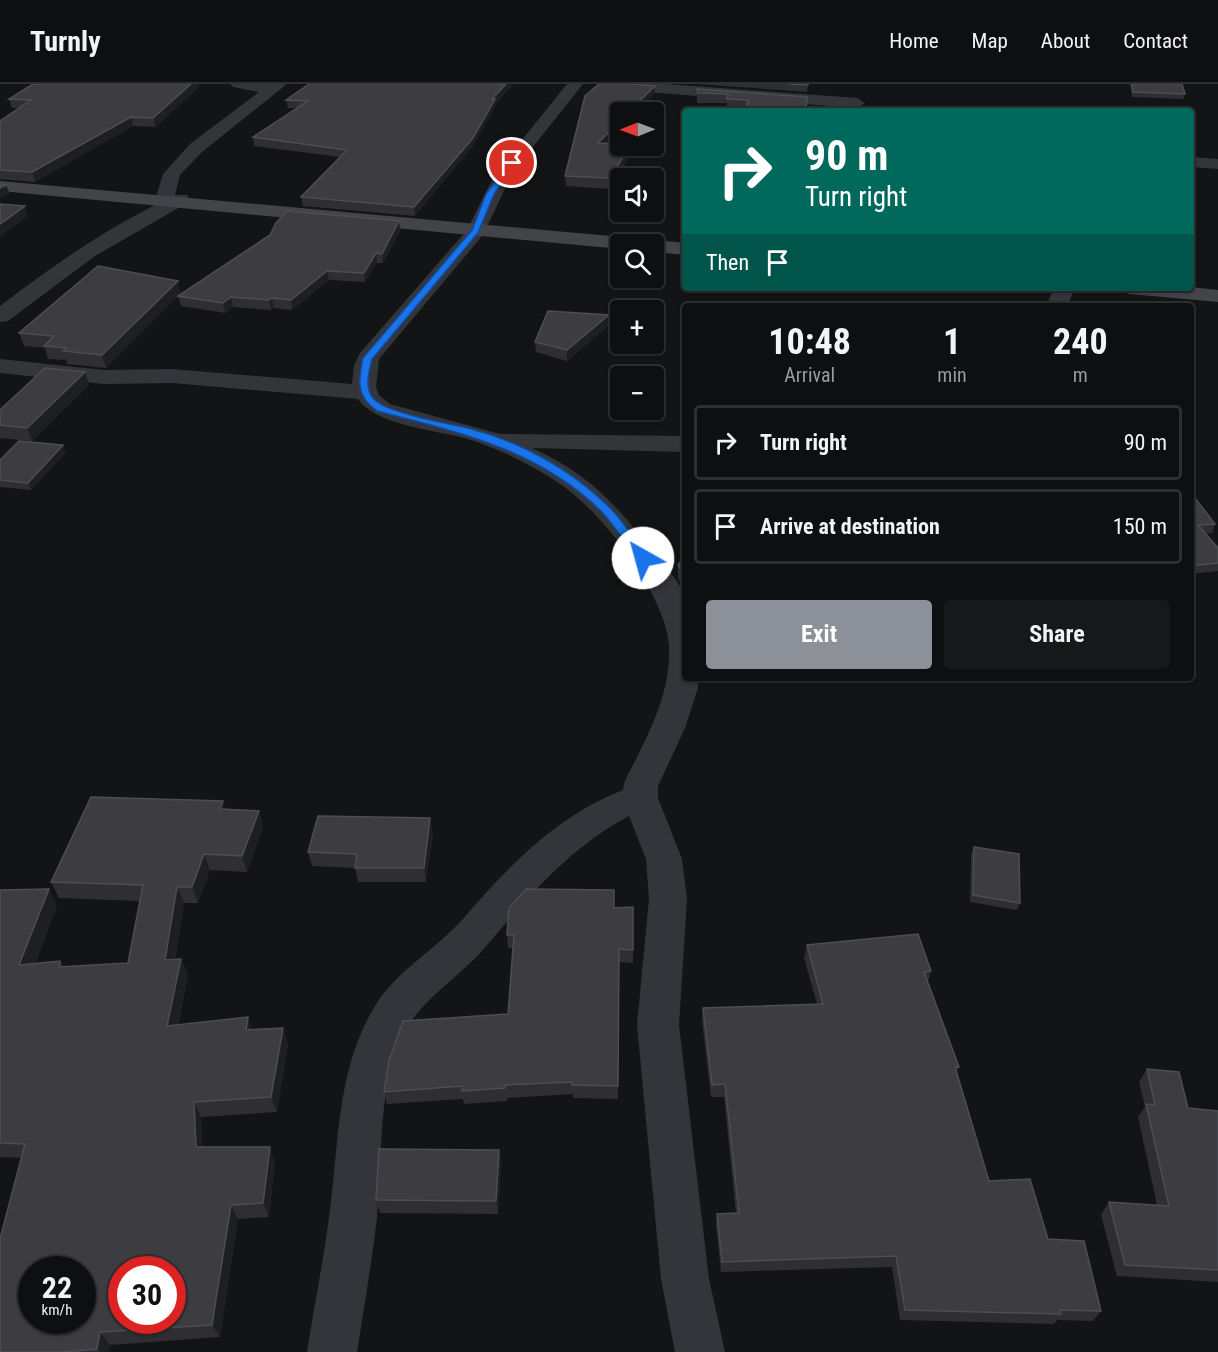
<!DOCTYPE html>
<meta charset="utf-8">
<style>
:root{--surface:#0e0f10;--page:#171819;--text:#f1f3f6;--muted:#9b9c9f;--line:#2e2f30;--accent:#8c9099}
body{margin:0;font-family:"Roboto Condensed",sans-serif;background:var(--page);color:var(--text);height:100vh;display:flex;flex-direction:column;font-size:22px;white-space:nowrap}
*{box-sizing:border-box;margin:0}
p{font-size:20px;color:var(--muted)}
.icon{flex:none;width:33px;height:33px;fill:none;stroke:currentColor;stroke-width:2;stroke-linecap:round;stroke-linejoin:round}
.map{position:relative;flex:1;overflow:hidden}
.details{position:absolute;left:682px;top:219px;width:512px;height:378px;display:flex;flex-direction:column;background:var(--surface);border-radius:6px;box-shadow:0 2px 4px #0004,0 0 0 2px var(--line)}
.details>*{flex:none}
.guide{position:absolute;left:682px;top:24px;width:512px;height:183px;border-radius:6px;box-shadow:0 2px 4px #0004,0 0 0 2px var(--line);background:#00695c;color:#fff;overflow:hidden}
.needle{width:39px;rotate:269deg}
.buttons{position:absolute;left:610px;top:18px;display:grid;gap:12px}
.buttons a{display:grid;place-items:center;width:54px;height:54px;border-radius:6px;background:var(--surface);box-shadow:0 2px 4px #0004,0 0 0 2px var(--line);font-size:30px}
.speed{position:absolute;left:18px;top:1172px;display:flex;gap:12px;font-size:30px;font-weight:700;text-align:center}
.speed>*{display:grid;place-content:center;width:78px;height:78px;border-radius:50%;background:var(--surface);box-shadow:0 2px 4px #0004,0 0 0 2px var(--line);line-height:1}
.speed small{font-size:15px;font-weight:400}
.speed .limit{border:9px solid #d22;background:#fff;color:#111}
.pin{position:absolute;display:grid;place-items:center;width:51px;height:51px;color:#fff;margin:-26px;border:3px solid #fff;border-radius:50%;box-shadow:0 2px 6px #0007}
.me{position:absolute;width:66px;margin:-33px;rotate:322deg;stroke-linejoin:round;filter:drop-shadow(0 0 4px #0008)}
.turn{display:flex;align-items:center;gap:21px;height:126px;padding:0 24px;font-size:27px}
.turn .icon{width:78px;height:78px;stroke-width:2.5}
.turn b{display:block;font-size:42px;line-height:51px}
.then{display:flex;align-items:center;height:57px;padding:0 24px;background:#0003;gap:12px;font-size:22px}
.eta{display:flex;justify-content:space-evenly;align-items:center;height:102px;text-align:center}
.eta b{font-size:36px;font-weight:700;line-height:42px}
.action{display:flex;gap:12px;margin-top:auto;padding:12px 24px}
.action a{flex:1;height:69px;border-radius:6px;background:var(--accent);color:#fff;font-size:24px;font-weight:700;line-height:69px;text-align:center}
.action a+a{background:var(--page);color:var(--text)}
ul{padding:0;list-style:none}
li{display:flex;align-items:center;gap:18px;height:75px;margin:0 12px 9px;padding:0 12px;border:3px solid var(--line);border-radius:6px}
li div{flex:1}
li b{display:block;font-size:22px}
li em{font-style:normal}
header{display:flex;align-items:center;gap:36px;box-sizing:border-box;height:84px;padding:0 30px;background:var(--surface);border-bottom:2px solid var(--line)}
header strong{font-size:28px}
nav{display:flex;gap:33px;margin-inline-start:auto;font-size:21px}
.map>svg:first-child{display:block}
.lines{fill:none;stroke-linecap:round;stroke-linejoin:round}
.street{fill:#34353a;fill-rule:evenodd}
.secondary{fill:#42444a;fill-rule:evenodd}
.wall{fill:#2f2f33}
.shaded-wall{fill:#1e1f21}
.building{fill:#3c3c41;stroke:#4c4e53;stroke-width:1.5;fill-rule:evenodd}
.route{fill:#1a73e8;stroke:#114b97;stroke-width:1.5}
</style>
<header>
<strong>Turnly</strong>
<nav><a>Home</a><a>Map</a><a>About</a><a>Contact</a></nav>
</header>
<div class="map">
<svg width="1218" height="1268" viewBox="0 0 1218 1268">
<rect width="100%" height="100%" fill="#131415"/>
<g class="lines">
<g class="street">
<path d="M 230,0 L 287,0 L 202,68 L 180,91 L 175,111 L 187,111 L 190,115 L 187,119 L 95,172 L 8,237 L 0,238 L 0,222 C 51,183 104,146 161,118 L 156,113 L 163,90 L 190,60 L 259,8 L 233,3 Z"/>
<path d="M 567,0 L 583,0 L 513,88 L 483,151 L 379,275 L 376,303 L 379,311 L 390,320 L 500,350 L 686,352 L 686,368 L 532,364 C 591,391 616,421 655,470 C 665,482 682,500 686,516 C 690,535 686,573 686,594 L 698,594 L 698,604 L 685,644 L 658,702 L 658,714 L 682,775 L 687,815 L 679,941 L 709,1195 L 725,1268 L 675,1268 L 661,1195 L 637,941 L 649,815 L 646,775 L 629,732 C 571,763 530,810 488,860 C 463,891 423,913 404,949 C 378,995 382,1079 377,1133 C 372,1178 364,1223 357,1268 L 307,1268 C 314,1223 323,1179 329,1133 C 339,1062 336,985 375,922 C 396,887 435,866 462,836 C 508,783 556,732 623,706 C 624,694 634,681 639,669 C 656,635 671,600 669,561 C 665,511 606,434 567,405 C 540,385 506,368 474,357 C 442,346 377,343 358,315 L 172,299 L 104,300 L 0,289 L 0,275 L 104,286 L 172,285 L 352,300 L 354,282 L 360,269 L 467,146 L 496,88 Z"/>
<polygon points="598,0 666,0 857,14 865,19 857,24 606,5"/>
<polygon points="1191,73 1218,75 1218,85 1191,83"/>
<polygon points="1054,204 1074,204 1068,222 1046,222"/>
</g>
<g class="secondary">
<polygon points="0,97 633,154 643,160 621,160 621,165 0,107"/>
<polygon points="654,156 686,159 686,171 654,168 654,160 645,160"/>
<polygon points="1191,203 1218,206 1218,218 1130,210 1123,208 1120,204"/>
</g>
</g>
<g class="wall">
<polygon points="33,0 199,0 199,3 155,43 133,42 35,98 0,95 0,37 19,24 12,24 9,15"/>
<polygon points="309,0 514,0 495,20 495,23 473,62 415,132 303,122 301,113 340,73 254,62 253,53 297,24 288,24 286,16"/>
<polygon points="599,0 635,0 655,2 654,11 637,28 621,28 621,45 607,59 621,60 621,62 630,62 630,71 610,105 566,102 565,92 585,12"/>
<polygon points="697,0 808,0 807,8"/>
<polygon points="1130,0 1182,0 1185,10 1183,15 1132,13"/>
<polygon points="697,5 807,13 746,26 726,25 727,19 697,19"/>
<polygon points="399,137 400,147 383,179 377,179 365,198 329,196 292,226 274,224 271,226 233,223 225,229 181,222 178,212"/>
<polygon points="181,209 106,284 67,280 66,276 48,275 45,264 24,262 19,249"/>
<polygon points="609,241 567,277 536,268 535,258"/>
<polygon points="89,301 32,357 0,354 0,326"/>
<polygon points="66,368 31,406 0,403 0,376"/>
<polygon points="1191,409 1215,440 1212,449 1205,449 1218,464 1218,487 1191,490"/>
<polygon points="686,475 686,508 678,495 678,481"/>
<polygon points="226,726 259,727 263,743 247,788 210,786 198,819 184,819 175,876 181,875 188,891 178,941 252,945 283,944 288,960 277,1028 201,1033 202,1063 275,1078 269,1133 238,1135 220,1253 110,1261 109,1268 0,1268 21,1074 0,1073 0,806 57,821 35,880 60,877 64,883 128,879 140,817 59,814 51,798"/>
<polygon points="433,749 426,798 358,798 355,784 312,782 308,768"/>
<polygon points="974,763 1020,819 1017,826 970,818 971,770"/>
<polygon points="614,824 633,866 633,879 619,878 618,1015 573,1014 573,1010 507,1014 507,1017 464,1020 463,1015 387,1020 384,1008 508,930 513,864 508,864 507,851"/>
<polygon points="807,861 931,887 928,898 959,983 957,988 989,1097 1048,1155 1101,1227 1093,1237 1057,1236 1054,1240 900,1236 892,1183 721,1188 716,1141 717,1130 736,1129 724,1013 711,1013 702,937 703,924 817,920 804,874"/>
<polygon points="1147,985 1188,1024 1218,1027 1218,1198 1117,1192 1101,1131 1109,1118 1157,1121 1138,1033 1145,1023 1139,998"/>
<polygon points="499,1066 501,1079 498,1130 380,1129 376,1116"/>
</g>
<g class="shaded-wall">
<polygon points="191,0 199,0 199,3 155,43 153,34"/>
<polygon points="506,0 514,0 495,20 495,23 473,62 415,132 414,123 492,15"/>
<polygon points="655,2 654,11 637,28 628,28"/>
<polygon points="131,33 133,42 35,98 32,88"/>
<polygon points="621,36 621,45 599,68 598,59"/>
<polygon points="630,62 630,71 610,105 610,94"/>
<polygon points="6,101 10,110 0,115 0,104"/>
<polygon points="25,122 28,132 0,153 0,140"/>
<polygon points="399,137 400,147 383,179 382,170"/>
<polygon points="376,169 377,179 365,198 364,189"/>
<polygon points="327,187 329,196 292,226 291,216"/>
<polygon points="178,197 181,209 106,284 102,271"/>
<polygon points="231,213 233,223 225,229 223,219"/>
<polygon points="272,214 274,224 271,226 269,216"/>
<polygon points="609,231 609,241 567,277 567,266"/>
<polygon points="85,288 89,301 32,357 27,344"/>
<polygon points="63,361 66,368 31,406 28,399"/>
<polygon points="223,717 229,733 220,725"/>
<polygon points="259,727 263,743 247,788 242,772"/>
<polygon points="430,734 433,749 426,798 424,784"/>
<polygon points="204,770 210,786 198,819 192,803"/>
<polygon points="177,803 184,819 172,892 165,876"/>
<polygon points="49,805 57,821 28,897 19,881"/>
<polygon points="181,875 188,891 174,958 167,942"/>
<polygon points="248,933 253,948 246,946"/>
<polygon points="283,944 288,960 277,1028 271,1013"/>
<polygon points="194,1018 201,1033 203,1078 196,1063"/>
<polygon points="270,1063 275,1078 269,1133 263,1119"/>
<polygon points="499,1066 501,1079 498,1130 496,1117"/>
<polygon points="231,1121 238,1135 220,1253 212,1241"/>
<polygon points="100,1248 110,1261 109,1268 100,1268 97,1265"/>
</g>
<g class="building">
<polygon points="33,0 191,0 153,34 131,33 32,88 0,86 0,37 31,16 9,15"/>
<polygon points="309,0 506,0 492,15 495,15 473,54 414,123 301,113 347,66 253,53 308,17 286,16"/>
<polygon points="599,0 635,0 655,2 628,28 621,28 621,36 598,59 621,60 621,62 630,62 610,94 565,92 585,12"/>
<polygon points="789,0 808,0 808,1"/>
<polygon points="1132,0 1182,0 1185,10 1133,8"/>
<polygon points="697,5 807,13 806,27 746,27 748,16 727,15 728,10 698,9"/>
<polygon points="0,100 6,101 0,104"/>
<polygon points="0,120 25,122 0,140"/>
<polygon points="287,127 399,137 382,170 376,169 364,189 327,187 291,216 272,214 269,216 231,213 223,219 178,212 270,151 276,139"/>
<polygon points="98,182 178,197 102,271 63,267 66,264 44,262 54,252 19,249"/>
<polygon points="548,227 609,231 567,266 535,258"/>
<polygon points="45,284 85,288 27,344 0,341 0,326"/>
<polygon points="19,357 63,361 28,399 0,396 0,376"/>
<polygon points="1191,409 1215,440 1198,441 1218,464 1218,479 1191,482"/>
<polygon points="684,474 686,475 686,493 678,481"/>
<path d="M 91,713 L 223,717 L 220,725 L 259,727 L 242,772 L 204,770 L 192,803 L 177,803 L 165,876 L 181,875 L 167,942 L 248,933 L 246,946 L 283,944 L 271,1013 L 194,1018 L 196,1063 L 270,1063 L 263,1119 L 231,1121 L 212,1241 L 100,1248 L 97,1265 L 64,1268 L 0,1268 L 0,1155 L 25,1060 L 0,1059 L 0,806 L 49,805 L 19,881 L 60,877 L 59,883 L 128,879 L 143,801 L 51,798 ZM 32,1185 L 82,1185 L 82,1236 L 32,1236 ZM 122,1185 L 172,1185 L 172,1236 L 122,1236 Z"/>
<polygon points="318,732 430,734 424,784 355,784 357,770 308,768"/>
<polygon points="974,763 1019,770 1020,819 973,811"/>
<polygon points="526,805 614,806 614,824 633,823 633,866 619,865 618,1002 572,1001 572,998 505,1001 505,1004 462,1007 462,1002 384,1008 389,977 403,937 508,930 514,851 507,851 509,824"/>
<polygon points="918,850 931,887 924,888 959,983 955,983 989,1097 1030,1095 1048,1155 1084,1157 1101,1227 1060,1226 1061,1230 905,1226 896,1172 722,1178 717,1130 739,1129 725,1000 712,1001 703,924 823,920 807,861"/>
<polygon points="1147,985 1179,988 1188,1024 1218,1027 1218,1186 1125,1181 1109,1118 1169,1122 1146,1020 1155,1021"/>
<polygon points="379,1065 499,1066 496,1117 376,1116"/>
</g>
<path class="route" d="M 510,77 L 516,79 L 494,110 L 478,149 L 372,275 C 369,288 363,307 376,317 C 392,330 446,339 468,344 C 519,357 569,384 607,421 C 622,435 634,455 647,471 L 647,476 L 638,476 C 626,460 614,440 600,426 C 537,365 458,348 377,327 C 356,312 358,298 363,274 L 472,146 L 486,110 Z"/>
</svg>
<div class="buttons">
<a><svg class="needle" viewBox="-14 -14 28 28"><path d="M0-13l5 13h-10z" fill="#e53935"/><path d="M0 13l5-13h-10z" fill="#9b9c9f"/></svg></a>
<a><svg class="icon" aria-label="sound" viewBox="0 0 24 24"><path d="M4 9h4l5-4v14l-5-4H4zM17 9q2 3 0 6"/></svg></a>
<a><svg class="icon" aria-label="search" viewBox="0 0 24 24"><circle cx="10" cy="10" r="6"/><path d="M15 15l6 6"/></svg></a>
<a>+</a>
<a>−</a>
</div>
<div class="speed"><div>22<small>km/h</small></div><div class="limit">30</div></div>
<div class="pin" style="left:512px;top:79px;background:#d93025"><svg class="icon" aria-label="arrive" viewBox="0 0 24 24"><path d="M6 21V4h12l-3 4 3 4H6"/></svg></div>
<svg class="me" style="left:643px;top:474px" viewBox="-20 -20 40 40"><circle r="19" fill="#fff"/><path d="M0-13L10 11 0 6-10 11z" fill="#1a73e8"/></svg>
<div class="guide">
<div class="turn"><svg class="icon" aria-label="right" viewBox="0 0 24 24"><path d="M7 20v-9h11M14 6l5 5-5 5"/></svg><div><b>90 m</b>Turn right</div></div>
<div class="then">Then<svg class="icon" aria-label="arrive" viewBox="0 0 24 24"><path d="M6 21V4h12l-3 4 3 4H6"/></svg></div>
</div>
<section class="details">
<div class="eta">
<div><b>10:48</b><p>Arrival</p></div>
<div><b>1</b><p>min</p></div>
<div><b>240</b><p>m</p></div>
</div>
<ul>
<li><svg class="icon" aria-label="right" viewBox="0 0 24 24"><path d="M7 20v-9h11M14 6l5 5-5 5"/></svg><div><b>Turn right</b></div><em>90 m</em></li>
<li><svg class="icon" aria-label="arrive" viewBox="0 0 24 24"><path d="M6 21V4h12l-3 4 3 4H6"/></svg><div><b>Arrive at destination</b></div><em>150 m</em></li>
</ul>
<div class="action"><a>Exit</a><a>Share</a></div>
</section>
</div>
